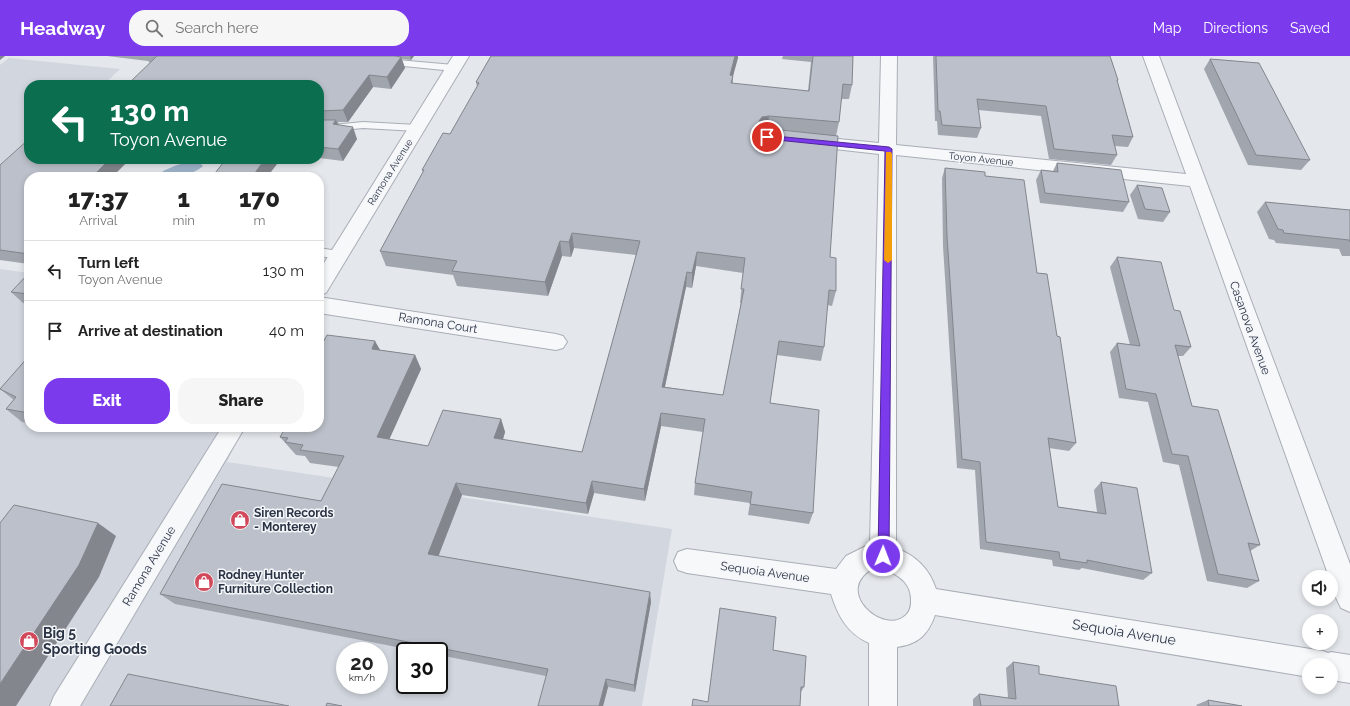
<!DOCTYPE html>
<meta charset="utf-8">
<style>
:root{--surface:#fff;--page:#f6f6f6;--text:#222;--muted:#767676;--line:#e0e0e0;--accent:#7c3aed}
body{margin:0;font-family:Raleway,sans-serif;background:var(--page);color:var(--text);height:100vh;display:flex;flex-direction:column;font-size:15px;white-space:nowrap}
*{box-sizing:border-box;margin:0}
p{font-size:13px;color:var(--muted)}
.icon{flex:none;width:22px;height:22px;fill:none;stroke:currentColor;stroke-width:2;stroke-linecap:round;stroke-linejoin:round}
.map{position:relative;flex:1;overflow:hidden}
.drawer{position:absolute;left:24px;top:116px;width:300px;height:260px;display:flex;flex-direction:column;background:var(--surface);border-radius:16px;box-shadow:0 2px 6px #0003}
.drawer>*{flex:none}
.guide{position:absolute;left:24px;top:24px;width:300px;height:84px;border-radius:16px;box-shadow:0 2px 6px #0003;background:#0b6e4f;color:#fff;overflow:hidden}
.fabs{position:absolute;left:1302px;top:514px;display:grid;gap:8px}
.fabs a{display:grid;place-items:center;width:36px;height:36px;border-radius:50%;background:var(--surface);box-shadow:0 2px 6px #0003;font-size:20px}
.speed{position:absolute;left:336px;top:586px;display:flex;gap:8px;font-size:20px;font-weight:700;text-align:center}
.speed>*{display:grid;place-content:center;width:52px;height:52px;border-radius:50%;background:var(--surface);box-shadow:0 2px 6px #0003;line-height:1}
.speed small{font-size:10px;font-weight:400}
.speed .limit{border:2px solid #111;border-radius:6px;background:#fff;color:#111}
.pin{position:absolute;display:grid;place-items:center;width:34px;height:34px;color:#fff;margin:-17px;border:2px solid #fff;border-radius:50%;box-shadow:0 1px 4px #0007}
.me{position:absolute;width:44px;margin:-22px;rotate:1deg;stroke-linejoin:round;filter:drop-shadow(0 0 3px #0008)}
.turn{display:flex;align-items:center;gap:14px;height:84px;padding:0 20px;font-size:18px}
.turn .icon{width:52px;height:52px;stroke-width:2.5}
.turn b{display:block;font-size:28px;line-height:34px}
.eta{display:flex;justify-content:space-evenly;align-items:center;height:68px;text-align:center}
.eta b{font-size:24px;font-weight:800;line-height:28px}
.button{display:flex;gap:8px;margin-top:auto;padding:8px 20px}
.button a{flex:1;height:46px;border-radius:16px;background:var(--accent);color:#fff;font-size:16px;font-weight:800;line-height:46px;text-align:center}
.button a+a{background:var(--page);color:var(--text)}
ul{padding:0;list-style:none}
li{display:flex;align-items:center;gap:12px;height:60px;padding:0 20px;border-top:1px solid var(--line)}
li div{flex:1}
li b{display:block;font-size:15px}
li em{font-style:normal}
header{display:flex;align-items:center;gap:24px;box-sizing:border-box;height:56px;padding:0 20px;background:var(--accent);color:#fff}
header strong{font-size:19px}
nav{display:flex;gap:22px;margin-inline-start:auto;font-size:14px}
.search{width:280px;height:36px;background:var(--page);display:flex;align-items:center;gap:10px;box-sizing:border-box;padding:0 14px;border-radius:16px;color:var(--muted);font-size:15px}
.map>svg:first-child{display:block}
.built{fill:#d2d6de;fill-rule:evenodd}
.water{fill:#9fb4cc}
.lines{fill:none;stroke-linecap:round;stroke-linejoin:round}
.lane-casing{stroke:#a9aeb7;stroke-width:2}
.street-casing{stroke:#a9aeb7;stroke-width:2}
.lane{fill:#f7f8fa;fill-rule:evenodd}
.street{fill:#f7f8fa;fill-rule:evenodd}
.wall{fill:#a1a5ae;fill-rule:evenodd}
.shaded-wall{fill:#83868d}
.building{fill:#bbc0ca;stroke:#83868d;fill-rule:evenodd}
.route{fill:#7c3aed;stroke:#51269a}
.slow{fill:#f59e0b}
.labels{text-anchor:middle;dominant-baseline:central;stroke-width:3;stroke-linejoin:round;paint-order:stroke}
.far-street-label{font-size:10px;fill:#2b3445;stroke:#f4f6f9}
.street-label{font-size:12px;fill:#2b3445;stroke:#f4f6f9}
.poi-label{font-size:12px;font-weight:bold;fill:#2b3445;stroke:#f4f6f9;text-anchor:start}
.near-street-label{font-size:14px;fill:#2b3445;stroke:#f4f6f9}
.near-poi-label{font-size:14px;font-weight:bold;fill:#2b3445;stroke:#f4f6f9;text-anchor:start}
</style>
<header>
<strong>Headway</strong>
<div class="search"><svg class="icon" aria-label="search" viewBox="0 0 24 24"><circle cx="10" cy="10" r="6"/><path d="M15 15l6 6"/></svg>Search here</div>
<nav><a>Map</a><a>Directions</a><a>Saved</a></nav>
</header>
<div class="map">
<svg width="1350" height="650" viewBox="0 0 1350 650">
<rect width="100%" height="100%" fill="#e4e7ec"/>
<g class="built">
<polygon points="9,2 120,13 103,29 29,29 29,100 0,128 0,9"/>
<path d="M 0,213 L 29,217 L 29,371 L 243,371 L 227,406 L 672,473 L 642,650 L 0,650 ZM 345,595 L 379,595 L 379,629 L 345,629 ZM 405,595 L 439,595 L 439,629 L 405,629 Z"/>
</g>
<path class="water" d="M 189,106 L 200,107 L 203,110 C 195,118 173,123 162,117 L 163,115 L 177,109 Z"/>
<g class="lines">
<defs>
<g id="lane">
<polygon points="386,3 454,9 459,12 454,15 383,8 382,6 383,4"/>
<polygon points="363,66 417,69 422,72 417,75 363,72 333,75 319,74 319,68 333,69"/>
<polygon points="319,192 344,196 346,199 344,202 340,203 319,200"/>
</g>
<g id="street">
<polygon points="453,0 469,0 326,237 319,239 319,215"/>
<path d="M 881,0 L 897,0 L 896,89 L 1186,118 L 1143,0 L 1159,0 L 1350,508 L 1350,556 L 1341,552 C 1336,542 1331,532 1331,521 L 1329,521 L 1190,130 L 896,99 L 896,492 C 916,500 929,512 936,533 L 1323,595 L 1328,597 L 1331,596 L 1350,599 L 1350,627 L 1331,624 L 1331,609 L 1309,609 L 1309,621 L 935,559 C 928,579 918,588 897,591 L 897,650 L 869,650 L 869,587 C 847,577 838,560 831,538 L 687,517 L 678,514 L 674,505 L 678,496 L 687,493 L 836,513 L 846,500 L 870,488 L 879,98 L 808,90 L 802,89 L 800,85 L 802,81 L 808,80 L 879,87 ZM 874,512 C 892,514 912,524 911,545 C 911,551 910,555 906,559 C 884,581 831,534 874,512 Z"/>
<polygon points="319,241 556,278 563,280 567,286 563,292 556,294 319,257"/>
<polygon points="222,371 245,371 80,650 50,650 54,640"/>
</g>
</defs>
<use href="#lane" class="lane-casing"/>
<use href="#street" class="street-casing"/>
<use href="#lane" class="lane"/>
<use href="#street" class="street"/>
</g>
<g class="wall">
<polygon points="107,0 414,0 411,4 402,3 405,12 391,33 373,31 348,66 338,66 339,69 357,83 343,105 319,102 319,29 150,7 148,5"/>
<path d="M 491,0 L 738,0 L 733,20 L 733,28 L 808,35 L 811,6 L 782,3 L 783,0 L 853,0 L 852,29 L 849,43 L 841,43 L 839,66 L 836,80 L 830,201 L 836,235 L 832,250 L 827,249 L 824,291 L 821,305 L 777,299 L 770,347 L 813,457 L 809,468 L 748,459 L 750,447 L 694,439 L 695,427 L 703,376 L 661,370 L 645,445 L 594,437 L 588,458 L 462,439 L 438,500 L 651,546 L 635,636 L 608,631 L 603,650 L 538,650 L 546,620 L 439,599 L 439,595 L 417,595 L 175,548 L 160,538 L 321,445 L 339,411 L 310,407 L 305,400 L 296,399 L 280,381 L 380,294 L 415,299 L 421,313 L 389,383 L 428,390 L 501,363 L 505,376 L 503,384 L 582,396 L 636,199 L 574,192 L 571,201 L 562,200 L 548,240 L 457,230 L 453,219 L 386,210 L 380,195 L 423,116 L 422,114 L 450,78 L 477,31 L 476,26 ZM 696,210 L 743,217 L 740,247 L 741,247 L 723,339 L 665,331 L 686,231 L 692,232 Z"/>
<polygon points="933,0 1110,0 1118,24 1117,26 1133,81 1128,91 1115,90 1117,99 1111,109 1049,103 1041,60 978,54 981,72 977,82 938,79 937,65 935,65"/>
<polygon points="1210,3 1310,104 1301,114 1248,109 1204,13"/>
<polygon points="29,103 130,103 112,121 29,121 29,208 0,204 0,109"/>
<polygon points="1057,107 1129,146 1123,156 1040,147 1036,124 1041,114 1053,115"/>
<polygon points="945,112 985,120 1037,217 1057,280 1076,387 1069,395 1049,392 1058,451 1097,456 1094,434 1101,426 1152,517 1143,524 1082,512 1079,514 1053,510 1052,504 980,493 975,414 957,412 943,190 942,122"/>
<polygon points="1137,129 1170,156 1163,166 1138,163 1130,139"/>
<polygon points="1265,146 1350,154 1350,200 1342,200 1339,193 1276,187 1274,184 1269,183 1257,156"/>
<polygon points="1117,201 1174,254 1191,291 1183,300 1178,300 1192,350 1260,489 1250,495 1259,525 1247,532 1207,525 1179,409 1163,406 1148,346 1119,342 1110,296 1117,287 1130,289 1110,211"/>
<polygon points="29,217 29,248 23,247 11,236"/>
<polygon points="29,300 29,367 22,366 6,353 14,344 0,333"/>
<polygon points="773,594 804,631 801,636 708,646"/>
<polygon points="1013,606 1039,618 1119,650 973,650 973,643 979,638 1008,642 1006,612"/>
<polygon points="1208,644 1242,650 1197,650 1196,649"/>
</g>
<g class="shaded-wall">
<polygon points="0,0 5,0 0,4"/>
<polygon points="410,0 414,0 411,4"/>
<polygon points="735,0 738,0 738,2 729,34 730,19"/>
<polygon points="401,1 405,12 391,33 387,21"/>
<polygon points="369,19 373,31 348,66 343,54"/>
<polygon points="769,60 767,75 761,76 759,65 762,61"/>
<polygon points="336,64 341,76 333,68"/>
<polygon points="353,71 357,83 343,105 338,93"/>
<polygon points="110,103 130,103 112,121 94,119"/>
<polygon points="265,103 281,103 267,121 252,121"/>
<polygon points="319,142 322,149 319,153"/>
<polygon points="572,177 574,192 571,201 569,186"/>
<polygon points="560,185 562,200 548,240 545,226"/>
<polygon points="697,196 696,210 692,232 692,217"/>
<polygon points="687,216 686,231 662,344 662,331"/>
<polygon points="375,285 383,299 372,293"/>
<polygon points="415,299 421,313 385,393 377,381"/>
<polygon points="661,357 661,370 645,445 644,433"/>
<polygon points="501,363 505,376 499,395 494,382"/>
<polygon points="592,425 594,437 588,458 586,447"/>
<polygon points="456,427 462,439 435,509 428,498"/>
<polygon points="98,467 116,480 99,521 16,650 0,650 0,628"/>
<polygon points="650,536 651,546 635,636 634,629"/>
<polygon points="606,623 608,631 603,650 599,650"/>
</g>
<g class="building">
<polygon points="157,0 395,0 401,1 387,21 369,19 343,54 319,55 319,29 127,29"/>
<path d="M 491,0 L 735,0 L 730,19 L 733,20 L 731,27 L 809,35 L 813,0 L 853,0 L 852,29 L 843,28 L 839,66 L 769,60 L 762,61 L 759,65 L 762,72 L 838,80 L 830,201 L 836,202 L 836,235 L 829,234 L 824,291 L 779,285 L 770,347 L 819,354 L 813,457 L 750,448 L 752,436 L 695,427 L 705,363 L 661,357 L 644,433 L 592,425 L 586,447 L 456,427 L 428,498 L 650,536 L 634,629 L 606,623 L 599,650 L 538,650 L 548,613 L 160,538 L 222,428 L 321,445 L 344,400 L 300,394 L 303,389 L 285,386 L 288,382 L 280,381 L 286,371 L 319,371 L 319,294 L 327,279 L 375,285 L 372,293 L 415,299 L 377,381 L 428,390 L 443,354 L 501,363 L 494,382 L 582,396 L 640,185 L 572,177 L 569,186 L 560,185 L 545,226 L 452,215 L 457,205 L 380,195 L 424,114 L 422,114 L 443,77 L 450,78 L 479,27 L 476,26 ZM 697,196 L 745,202 L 741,233 L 744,233 L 723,339 L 662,331 L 687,216 L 692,217 Z"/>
<polygon points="936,0 1110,0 1118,24 1117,24 1133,81 1112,79 1117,99 1054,93 1046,50 977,43 981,72 942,69 940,55 938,55"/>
<polygon points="1210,3 1259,7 1310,104 1256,99"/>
<polygon points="319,64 336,64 333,68 353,71 338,93 319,91"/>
<polygon points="29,83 29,103 110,103 94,119 114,121 29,121 29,198 0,194 0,109"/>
<polygon points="226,103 265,103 252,121 212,121"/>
<polygon points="1057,107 1121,114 1129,146 1045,137 1041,114 1058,116"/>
<polygon points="945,112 985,116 985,120 1024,124 1037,217 1047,218 1057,280 1060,281 1076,387 1048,382 1058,451 1106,458 1101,426 1137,432 1152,517 1087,504 1087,507 1060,503 1059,496 986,486 980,406 962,403 947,180"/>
<polygon points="1137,129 1162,132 1170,156 1145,153"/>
<polygon points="1265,146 1350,154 1350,186 1349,184 1284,177 1283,174 1278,173"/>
<polygon points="1117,201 1161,206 1174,254 1180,255 1191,291 1175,289 1192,350 1218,354 1260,489 1248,487 1259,525 1218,518 1188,400 1172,398 1156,338 1126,333 1117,287 1140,290"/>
<polygon points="29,217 29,238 11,236"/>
<polygon points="29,300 29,357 6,353 16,341 0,333"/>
<polygon points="14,449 98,467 79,509 0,628 0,467"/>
<polygon points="720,552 776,561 773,594 806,600 804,631 801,631 800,650 692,650 693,643 708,646"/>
<polygon points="1013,606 1039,610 1039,618 1116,630 1119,650 981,650 979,638 1016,643"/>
<polygon points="128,618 289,650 110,650"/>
<polygon points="1208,644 1242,650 1209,650"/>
<polygon points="327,647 342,650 326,650"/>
</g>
<polygon class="route" points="764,79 889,91 892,93 889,500 887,504 883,505 880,504 878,500 885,95 767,83 763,81"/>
<polygon class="slow" points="886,96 891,96 892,98 892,204 888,207 884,204"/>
<defs>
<symbol id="shop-disc" viewBox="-11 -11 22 22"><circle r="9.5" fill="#d1495b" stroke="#f4f6f9"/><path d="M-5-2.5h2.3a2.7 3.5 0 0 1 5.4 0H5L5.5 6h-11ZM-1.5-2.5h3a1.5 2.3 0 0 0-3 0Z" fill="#fff"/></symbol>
</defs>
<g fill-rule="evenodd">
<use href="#shop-disc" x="229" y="453" width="22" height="22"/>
<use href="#shop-disc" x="193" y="515" width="22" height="22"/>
<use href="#shop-disc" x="18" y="574" width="22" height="22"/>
</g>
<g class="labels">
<g class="far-street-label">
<text transform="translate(981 103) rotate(6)">Toyon Avenue</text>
<text transform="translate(390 116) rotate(-58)">Ramona Avenue</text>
</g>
<g class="street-label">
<text transform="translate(438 267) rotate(9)">Ramona Court</text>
<text transform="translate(1250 272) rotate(70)">Casanova Avenue</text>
<text transform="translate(149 510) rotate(-59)">Ramona Avenue</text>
<text transform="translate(765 516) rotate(8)">Sequoia Avenue</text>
</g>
<g class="poi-label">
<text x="254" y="457">Siren Records<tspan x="254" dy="14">- Monterey</tspan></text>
<text x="218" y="519">Rodney Hunter<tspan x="218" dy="14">Furniture Collection</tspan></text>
</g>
<g class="near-street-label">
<text transform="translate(1124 576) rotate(9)">Sequoia Avenue</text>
</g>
<g class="near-poi-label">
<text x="43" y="577">Big 5<tspan x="43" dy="16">Sporting Goods</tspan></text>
</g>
</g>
</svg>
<div class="fabs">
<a><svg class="icon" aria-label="sound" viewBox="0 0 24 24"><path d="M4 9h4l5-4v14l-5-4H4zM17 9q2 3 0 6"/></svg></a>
<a>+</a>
<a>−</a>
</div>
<div class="speed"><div>20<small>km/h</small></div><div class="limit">30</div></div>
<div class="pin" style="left:767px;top:81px;background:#d93025"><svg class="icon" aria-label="arrive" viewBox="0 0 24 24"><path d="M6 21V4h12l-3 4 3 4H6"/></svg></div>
<svg class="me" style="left:883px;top:500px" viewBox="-20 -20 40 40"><circle r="17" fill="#7c3aed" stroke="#fff" stroke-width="3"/><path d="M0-11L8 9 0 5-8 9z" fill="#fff"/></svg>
<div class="guide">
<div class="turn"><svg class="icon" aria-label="left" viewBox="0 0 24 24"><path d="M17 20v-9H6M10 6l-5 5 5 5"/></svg><div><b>130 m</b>Toyon Avenue</div></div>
</div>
<section class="drawer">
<div class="eta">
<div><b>17:37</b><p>Arrival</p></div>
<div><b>1</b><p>min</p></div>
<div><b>170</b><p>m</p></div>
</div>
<ul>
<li><svg class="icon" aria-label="left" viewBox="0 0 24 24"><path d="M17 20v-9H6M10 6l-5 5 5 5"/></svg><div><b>Turn left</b><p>Toyon Avenue</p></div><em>130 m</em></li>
<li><svg class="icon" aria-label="arrive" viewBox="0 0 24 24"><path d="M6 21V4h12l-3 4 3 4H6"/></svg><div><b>Arrive at destination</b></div><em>40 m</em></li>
</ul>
<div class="button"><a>Exit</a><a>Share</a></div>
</section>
</div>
